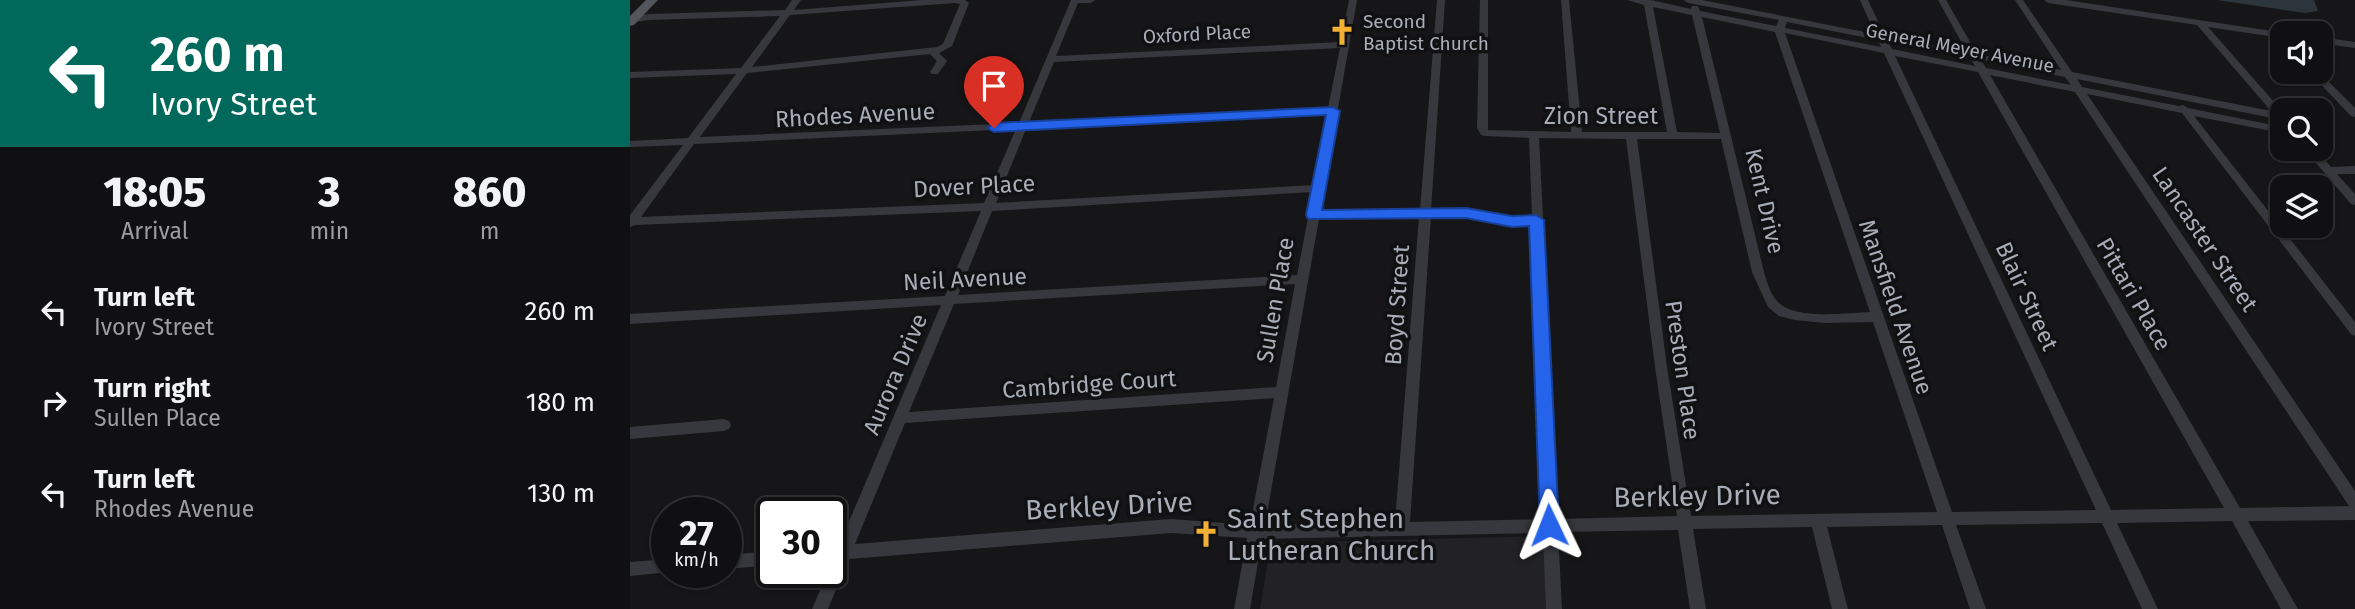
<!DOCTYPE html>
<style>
:root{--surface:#101012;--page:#19191b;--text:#f1f3f6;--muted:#9c9d9f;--line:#303032}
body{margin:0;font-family:"Fira Sans",sans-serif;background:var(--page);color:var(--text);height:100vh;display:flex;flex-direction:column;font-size:26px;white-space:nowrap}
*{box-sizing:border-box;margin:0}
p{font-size:23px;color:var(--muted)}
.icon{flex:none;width:38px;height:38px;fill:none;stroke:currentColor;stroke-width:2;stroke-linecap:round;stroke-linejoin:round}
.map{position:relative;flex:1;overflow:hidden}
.panel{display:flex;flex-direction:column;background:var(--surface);width:630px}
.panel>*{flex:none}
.banner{background:#00695c;color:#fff;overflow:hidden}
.tools{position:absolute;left:1640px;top:21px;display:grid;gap:14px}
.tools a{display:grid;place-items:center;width:63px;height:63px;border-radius:14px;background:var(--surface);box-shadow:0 2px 5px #0004,0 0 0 2px var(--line);font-size:35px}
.speed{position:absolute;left:21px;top:497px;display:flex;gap:14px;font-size:35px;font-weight:700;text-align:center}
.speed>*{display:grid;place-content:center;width:91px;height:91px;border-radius:50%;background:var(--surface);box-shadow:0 2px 5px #0004,0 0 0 2px var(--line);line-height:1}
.speed small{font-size:18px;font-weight:400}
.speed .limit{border:4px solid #111;border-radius:10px;background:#fff;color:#111}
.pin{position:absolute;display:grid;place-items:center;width:60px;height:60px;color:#fff;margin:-72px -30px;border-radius:50% 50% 50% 0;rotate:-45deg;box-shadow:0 0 7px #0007}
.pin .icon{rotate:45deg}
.me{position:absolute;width:77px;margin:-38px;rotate:358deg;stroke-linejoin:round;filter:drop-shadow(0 0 5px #0008)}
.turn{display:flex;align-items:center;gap:24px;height:147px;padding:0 35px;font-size:32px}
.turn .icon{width:91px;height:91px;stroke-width:2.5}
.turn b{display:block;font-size:49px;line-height:60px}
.eta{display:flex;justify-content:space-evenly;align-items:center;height:119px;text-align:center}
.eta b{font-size:42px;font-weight:800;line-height:49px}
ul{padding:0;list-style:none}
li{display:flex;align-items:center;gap:21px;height:91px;padding:0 35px}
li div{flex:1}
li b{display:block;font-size:26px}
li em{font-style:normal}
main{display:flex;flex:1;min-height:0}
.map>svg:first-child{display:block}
.built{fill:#222225}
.water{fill:#2c353c}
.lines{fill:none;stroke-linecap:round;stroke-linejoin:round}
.minor{fill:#37383d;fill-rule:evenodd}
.major{fill:#53555c;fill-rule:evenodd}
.route{fill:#2563eb;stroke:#184099;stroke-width:2}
.labels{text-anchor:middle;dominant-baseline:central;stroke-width:7;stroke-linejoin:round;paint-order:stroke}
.far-poi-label{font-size:19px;fill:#a8adb8;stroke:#111113;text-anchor:start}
.far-street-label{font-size:19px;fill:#a8adb8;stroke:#111113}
.street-label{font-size:23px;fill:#a8adb8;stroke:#111113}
.near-street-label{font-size:28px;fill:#a8adb8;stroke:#111113}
.near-poi-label{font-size:28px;fill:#a8adb8;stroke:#111113;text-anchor:start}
</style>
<main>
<section class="panel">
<div class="banner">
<div class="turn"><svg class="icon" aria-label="left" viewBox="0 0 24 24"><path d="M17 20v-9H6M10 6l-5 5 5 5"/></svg><div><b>260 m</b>Ivory Street</div></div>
</div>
<div class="eta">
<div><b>18:05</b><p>Arrival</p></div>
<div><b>3</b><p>min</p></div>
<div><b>860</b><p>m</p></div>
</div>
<ul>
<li><svg class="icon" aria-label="left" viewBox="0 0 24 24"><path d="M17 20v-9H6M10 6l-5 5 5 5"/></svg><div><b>Turn left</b><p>Ivory Street</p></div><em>260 m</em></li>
<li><svg class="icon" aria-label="right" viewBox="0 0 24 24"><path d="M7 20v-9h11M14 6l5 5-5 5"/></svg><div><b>Turn right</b><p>Sullen Place</p></div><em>180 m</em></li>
<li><svg class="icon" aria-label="left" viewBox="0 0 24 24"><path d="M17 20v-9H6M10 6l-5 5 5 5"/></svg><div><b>Turn left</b><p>Rhodes Avenue</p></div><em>130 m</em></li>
</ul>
</section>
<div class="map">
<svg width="1725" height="609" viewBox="0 0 1725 609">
<rect width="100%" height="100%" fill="#161618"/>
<polygon class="built" points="915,536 916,609 630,609 641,543"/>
<polygon class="water" points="1587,0 1684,0 1688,11 1675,13"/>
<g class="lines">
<g class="minor">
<path d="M 162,0 L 171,0 L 164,10 L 292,0 L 335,0 L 339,3 L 322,46 L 309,53 L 317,61 L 308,74 L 302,74 L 300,72 L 307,61 L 300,54 L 117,73 L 70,137 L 389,123 L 441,0 L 465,0 L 461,3 L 448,3 L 426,56 L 711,42 L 719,0 L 727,0 L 690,211 L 790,210 L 807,0 L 815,0 L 801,210 L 836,209 L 882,218 L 902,216 L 899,138 L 855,136 L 851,135 L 847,128 L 850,0 L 858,0 L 858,130 L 941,132 L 931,0 L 939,0 L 952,132 L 1037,132 L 1014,5 L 997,0 L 1021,0 L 1061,9 L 1062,6 L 1068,6 L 1070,11 L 1146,26 L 1149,20 L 1058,3 L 1054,0 L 1072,0 L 1245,34 L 1230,0 L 1238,0 L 1255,36 L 1337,52 L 1308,0 L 1316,0 L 1347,54 L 1431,70 L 1385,0 L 1393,0 L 1442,72 L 1641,111 L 1567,25 L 1418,3 L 1414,0 L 1436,0 L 1655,33 L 1652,33 L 1652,38 L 1578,27 L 1652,111 L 1652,120 L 1447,79 L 1452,87 L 1549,106 L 1553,105 L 1558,108 L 1652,127 L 1652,133 L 1564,116 L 1725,322 L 1725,336 L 1721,334 L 1552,113 L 1457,94 L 1725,491 L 1725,520 L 1618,521 L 1668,609 L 1651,609 L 1602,521 L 1487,523 L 1528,609 L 1512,609 L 1472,523 L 1326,525 L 1356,609 L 1340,609 L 1312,525 L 1197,527 L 1218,609 L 1202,609 L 1182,527 L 1063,529 L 1076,609 L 1060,609 L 1048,530 L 928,532 L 932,609 L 916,609 L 913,533 L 632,539 L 620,609 L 604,609 L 617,538 L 541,533 L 219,559 L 198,609 L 182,609 L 198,572 L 201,572 L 203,560 L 201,560 L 201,546 L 209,545 L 311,305 L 0,324 L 0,314 L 315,296 L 351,211 L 5,225 L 0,227 L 0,215 L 53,145 L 0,147 L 0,141 L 58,138 L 106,74 L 0,78 L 0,72 L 111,68 L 150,16 L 19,20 L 0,23 L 0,17 L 19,14 L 155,10 ZM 325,3 L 330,4 L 313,44 L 307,47 L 122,67 L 160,15 ZM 1023,7 L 1062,15 L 1090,133 L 1047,132 ZM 1072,17 L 1145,32 L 1240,312 C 1216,313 1165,320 1148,302 C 1140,294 1137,282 1134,272 ZM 1157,22 L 1248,40 L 1251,47 L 1155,28 ZM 1155,33 L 1254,53 L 1466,510 L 1322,512 ZM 1258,42 L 1340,58 L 1345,66 L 1262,49 ZM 710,48 L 698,108 L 399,122 L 424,62 ZM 1265,56 L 1348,72 L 1594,508 L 1481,510 ZM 1351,60 L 1435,77 L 1441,85 L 1356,68 ZM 1360,75 L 1445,92 L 1719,506 L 1610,508 ZM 697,114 L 684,185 L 366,203 L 396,129 ZM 386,129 L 354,203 L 11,217 L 64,144 ZM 909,138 L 996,139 L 1025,367 L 1047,516 L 928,519 ZM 1007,139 L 1091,139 L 1122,272 L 1138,307 L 1149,316 L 1165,320 L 1194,323 L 1243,322 L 1307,512 L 1061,516 L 1037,367 ZM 683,192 L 667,275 L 328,295 L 362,211 ZM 789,217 L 765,522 L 635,525 L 689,219 ZM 801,217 L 836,217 L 882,226 L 902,224 L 913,519 L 780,522 ZM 665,284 L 646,387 L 279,412 L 324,304 ZM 644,398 L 620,525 L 541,519 L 225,544 L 275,423 Z"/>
<polygon points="1690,37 1725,42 1725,48 1690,43"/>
<polygon points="1679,72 1689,72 1725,108 1725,117 1721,116"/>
<polygon points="1674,149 1685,149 1701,167 1725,166 1725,174 1707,174 1725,194 1725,205 1721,204"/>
<polygon points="94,419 99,421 101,425 99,429 94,431 0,439 0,427"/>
<polygon points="142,551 142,565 96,569 96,555"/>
<polygon points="37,559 37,572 39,572 0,576 0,562"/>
</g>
<polygon class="major" points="16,0 28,0 4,25 0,26 0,16"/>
</g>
<polygon class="route" points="703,107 710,111 692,210 836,208 882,216 906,215 914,220 929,525 926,531 919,534 912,531 910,525 899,226 882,227 836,218 678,219 676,215 696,115 364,132 357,128 364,123"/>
<defs>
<symbol id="church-bare" viewBox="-9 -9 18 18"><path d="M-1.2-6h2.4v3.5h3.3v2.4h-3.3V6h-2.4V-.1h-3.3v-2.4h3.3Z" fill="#f2b134" stroke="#111113" stroke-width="2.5" paint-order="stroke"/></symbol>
</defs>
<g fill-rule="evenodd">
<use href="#church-bare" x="693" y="13" width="38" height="38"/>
<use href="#church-bare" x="557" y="515" width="38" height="38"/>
</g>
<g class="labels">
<g class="far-poi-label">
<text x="733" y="21">Second<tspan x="733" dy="22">Baptist Church</tspan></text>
</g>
<g class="far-street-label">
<text transform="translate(567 34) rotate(-3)">Oxford Place</text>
<text transform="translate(1330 48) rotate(11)">General Meyer Avenue</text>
</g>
<g class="street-label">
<text transform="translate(225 115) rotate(-3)">Rhodes Avenue</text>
<text x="971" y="116">Zion Street</text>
<text transform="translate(344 186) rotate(-3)">Dover Place</text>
<text transform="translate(1135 201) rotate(77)">Kent Drive</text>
<text transform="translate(1575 239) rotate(56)">Lancaster Street</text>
<text transform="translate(335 279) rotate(-3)">Neil Avenue</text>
<text transform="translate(1504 294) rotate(60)">Pittari Place</text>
<text transform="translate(1397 296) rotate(65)">Blair Street</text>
<text transform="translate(645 300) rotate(-80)">Sullen Place</text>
<text transform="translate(767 305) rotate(-86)">Boyd Street</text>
<text transform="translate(1266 307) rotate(71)">Mansfield Avenue</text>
<text transform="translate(1053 370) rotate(82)">Preston Place</text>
<text transform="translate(265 374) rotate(-67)">Aurora Drive</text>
<text transform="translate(459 384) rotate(-4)">Cambridge Court</text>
</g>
<g class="near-street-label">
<text transform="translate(1067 496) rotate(-1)">Berkley Drive</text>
<text transform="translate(479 506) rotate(-3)">Berkley Drive</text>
</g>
<g class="near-poi-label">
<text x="597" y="518">Saint Stephen<tspan x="597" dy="32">Lutheran Church</tspan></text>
</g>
</g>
</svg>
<div class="tools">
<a><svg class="icon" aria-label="sound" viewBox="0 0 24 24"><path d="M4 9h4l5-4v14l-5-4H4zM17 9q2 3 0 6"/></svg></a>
<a><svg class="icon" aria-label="search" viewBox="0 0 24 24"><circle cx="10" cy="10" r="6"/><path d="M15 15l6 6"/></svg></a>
<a><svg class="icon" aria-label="layers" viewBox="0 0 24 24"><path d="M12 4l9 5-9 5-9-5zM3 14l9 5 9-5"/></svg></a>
</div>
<div class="speed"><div>27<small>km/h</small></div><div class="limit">30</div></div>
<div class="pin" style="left:364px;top:128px;background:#d93025"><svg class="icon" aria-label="arrive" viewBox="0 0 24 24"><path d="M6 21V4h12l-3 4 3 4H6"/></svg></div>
<svg class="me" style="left:919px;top:525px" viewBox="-20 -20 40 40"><path d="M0-17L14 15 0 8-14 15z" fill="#2563eb" stroke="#fff" stroke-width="4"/></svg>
</div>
</main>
